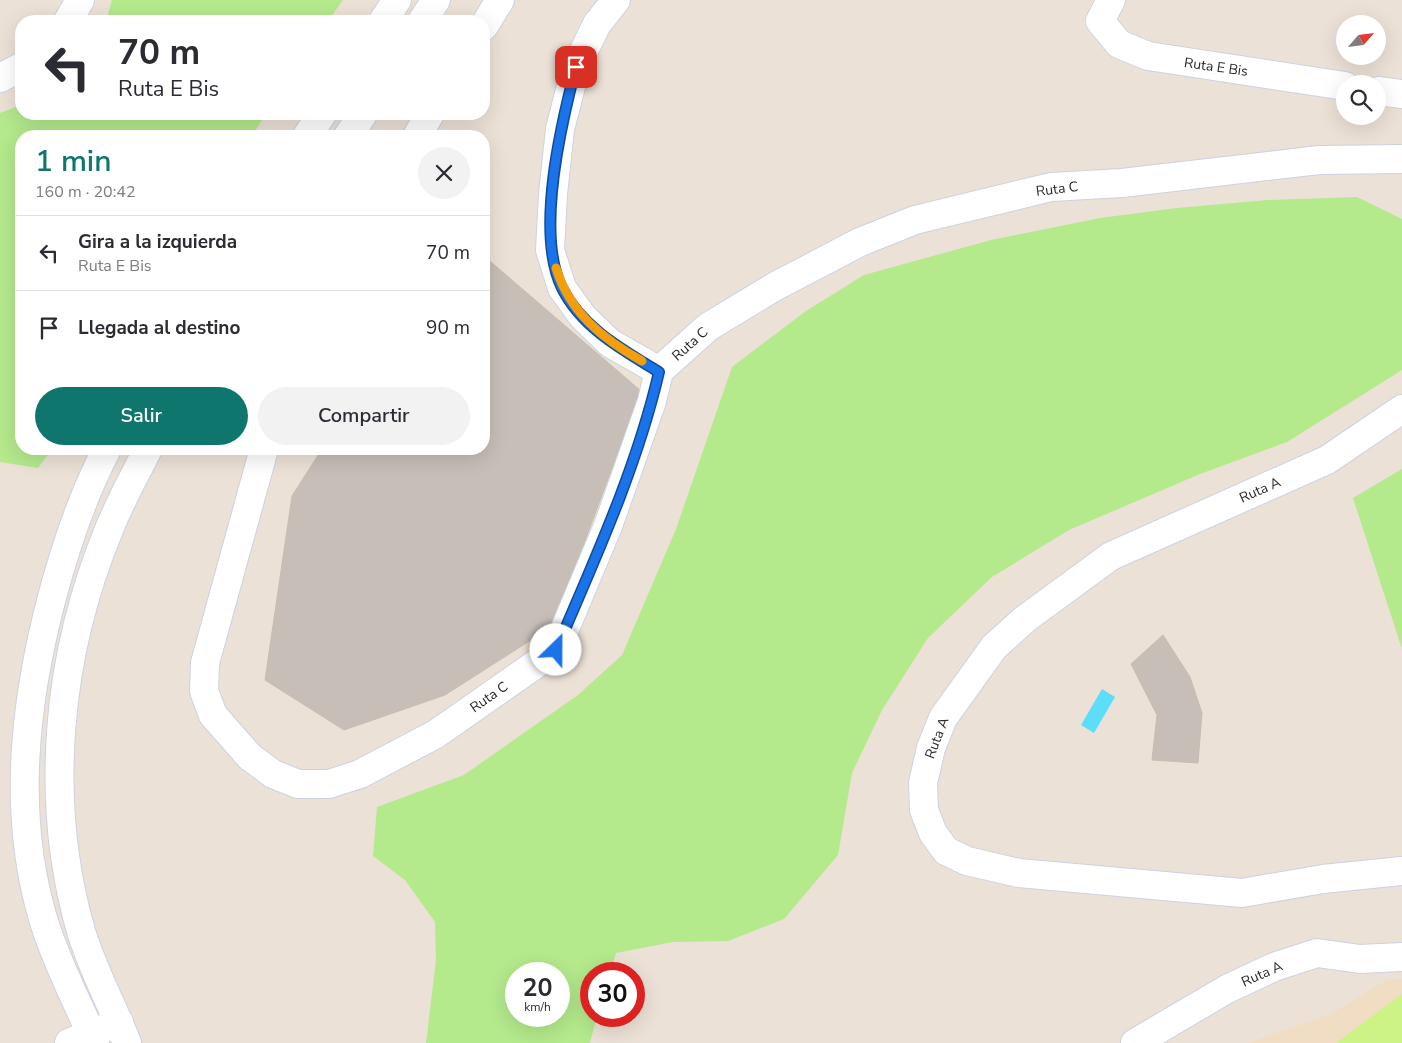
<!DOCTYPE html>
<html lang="es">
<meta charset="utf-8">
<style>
:root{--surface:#fff;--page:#f2f2f3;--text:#2b2b33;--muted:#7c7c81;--line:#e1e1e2;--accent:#0f766e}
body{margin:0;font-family:"Nunito Sans",sans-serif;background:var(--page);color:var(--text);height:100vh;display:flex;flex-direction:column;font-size:19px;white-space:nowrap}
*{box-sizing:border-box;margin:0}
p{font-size:16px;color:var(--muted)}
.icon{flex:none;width:28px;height:28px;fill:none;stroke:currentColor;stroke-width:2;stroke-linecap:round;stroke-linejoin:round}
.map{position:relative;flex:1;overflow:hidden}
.panel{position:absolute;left:15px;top:130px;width:475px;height:325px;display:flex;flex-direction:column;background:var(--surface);border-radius:20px;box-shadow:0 5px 20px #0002}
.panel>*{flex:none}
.top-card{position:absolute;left:15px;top:15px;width:475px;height:105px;border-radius:20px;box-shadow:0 5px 20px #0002;background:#fff;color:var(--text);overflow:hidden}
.needle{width:32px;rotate:62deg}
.tools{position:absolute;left:1336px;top:15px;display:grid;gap:10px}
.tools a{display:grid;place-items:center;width:50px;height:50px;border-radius:50%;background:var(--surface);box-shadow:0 5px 20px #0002;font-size:25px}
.speed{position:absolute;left:505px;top:962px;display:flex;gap:10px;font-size:25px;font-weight:700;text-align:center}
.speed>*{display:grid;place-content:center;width:65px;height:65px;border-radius:50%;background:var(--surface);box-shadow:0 5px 20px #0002;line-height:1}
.speed small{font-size:12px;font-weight:400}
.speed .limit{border:8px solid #d22;background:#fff;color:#111}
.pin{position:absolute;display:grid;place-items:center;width:42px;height:42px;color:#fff;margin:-21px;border-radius:10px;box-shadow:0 2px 8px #0006}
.me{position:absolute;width:55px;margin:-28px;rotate:23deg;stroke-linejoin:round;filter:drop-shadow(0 0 4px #0008)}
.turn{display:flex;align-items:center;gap:18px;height:105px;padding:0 20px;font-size:22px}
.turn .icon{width:65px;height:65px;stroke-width:2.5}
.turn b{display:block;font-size:35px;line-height:42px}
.round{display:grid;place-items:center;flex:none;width:52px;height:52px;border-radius:26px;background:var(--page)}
.headline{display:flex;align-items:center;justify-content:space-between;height:85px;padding:0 20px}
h1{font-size:30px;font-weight:600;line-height:38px;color:var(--accent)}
.cta{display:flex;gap:10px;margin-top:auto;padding:10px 20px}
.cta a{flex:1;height:58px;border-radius:30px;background:var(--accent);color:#fff;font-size:20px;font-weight:600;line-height:58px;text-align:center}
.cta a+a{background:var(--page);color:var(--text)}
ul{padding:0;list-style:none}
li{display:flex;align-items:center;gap:15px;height:75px;padding:0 20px;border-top:1px solid var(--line)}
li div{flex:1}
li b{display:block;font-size:19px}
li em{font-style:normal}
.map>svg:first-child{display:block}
.education{fill:#f0ddc3}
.green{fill:#b4e98c;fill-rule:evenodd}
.pitch{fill:#cdf286}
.water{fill:#5cdefb}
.building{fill:#c6beb7;stroke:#c7bdb0}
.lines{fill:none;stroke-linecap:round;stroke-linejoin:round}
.minor-casing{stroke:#ccd2e2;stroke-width:30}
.secondary-casing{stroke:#ccd2e2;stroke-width:30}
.minor{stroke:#fff;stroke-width:28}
.secondary{stroke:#fff;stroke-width:28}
.route-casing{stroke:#114b97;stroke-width:12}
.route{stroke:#1a73e8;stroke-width:9}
.slow{stroke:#f59e0b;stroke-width:9}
.labels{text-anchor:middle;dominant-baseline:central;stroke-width:4;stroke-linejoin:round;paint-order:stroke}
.street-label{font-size:14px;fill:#272727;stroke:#fff}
</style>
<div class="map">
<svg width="1402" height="1043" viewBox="0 0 1402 1043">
<rect width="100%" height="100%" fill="#ece1d6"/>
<polygon class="education" points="1388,979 1402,979 1402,1043 1248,1043 1331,1014"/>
<g class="green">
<polygon points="112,0 343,0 328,21 106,21"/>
<polygon points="21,105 21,114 266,114 252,136 21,136 21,449 52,449 38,468 0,462 0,113"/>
<path d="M 1357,197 L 1402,219 L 1402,370 L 1287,442 L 1200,474 L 1069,530 L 992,577 L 928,638 L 882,710 L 852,773 L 838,855 L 784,919 L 728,941 L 673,942 L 616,953 L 610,974 L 591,974 L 591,1016 L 597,1016 L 590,1043 L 426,1043 L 436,960 L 435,922 L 405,880 L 373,856 L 377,807 L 464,775 L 578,695 L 622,655 L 676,529 L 732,367 L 806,311 L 864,275 L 991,240 L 1100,218 L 1177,208 L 1268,200 ZM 516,974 L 559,974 L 559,1016 L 516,1016 Z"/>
<polygon points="1402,469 1402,649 1353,498"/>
</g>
<polygon class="pitch" points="1402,994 1402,1043 1336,1043"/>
<polygon class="water" points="1102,689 1115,697 1094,733 1081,725"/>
<g class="building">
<polygon points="484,256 641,391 553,626 445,695 344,730 265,680 292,496 322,449 484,449"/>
<polygon points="1163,635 1190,677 1202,713 1198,763 1152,760 1157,715 1131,664"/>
</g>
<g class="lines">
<defs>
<g id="minor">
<polyline points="616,0 597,24 576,67 560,129 553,194 550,250 562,288 583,317 610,343 659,371"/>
<polyline points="1111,0 1100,21 1119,44 1148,56 1345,86"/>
<polyline points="68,21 80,0"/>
<polyline points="484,26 500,0"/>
<polyline points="0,78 21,67"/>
<polyline points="1378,91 1402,94"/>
<polyline points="417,136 430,114"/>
<polyline points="1402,409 1327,460 1111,556 1025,619 994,647 943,718 931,748 923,783 924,810 933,833 946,851 967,861 1019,873 1242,893 1323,879 1402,871"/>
<polyline points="264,449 205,663 204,691 213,715 250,757 273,774 298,784 329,784 360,774 436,734 556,650 608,526 652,401 659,371 708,327 774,287 860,242 915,220 1051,187 1122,183 1319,160 1402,159"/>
<polyline points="69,1043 119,1022"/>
<polyline points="1135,1043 1227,989 1274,967 1317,953 1360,959 1402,957"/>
</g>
<g id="secondary">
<polyline points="383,21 397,0"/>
<polyline points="422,21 436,0"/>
<polyline points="307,136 322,114"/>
<polyline points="348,136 363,114"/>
<path d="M 95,1043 C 78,1003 58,966 45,925 C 11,817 24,704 52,597 C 66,545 82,496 107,449"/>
<path d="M 127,1043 C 113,1007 92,968 81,931 C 43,799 57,654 110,527 C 121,500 135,475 148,449"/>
</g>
</defs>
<use href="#minor" class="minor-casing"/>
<use href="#secondary" class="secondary-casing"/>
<use href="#minor" class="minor"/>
<use href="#secondary" class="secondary"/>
</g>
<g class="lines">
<defs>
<path id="route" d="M 556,650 C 595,559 637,467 659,372 C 623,350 582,328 562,288 C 535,233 561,124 576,67"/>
</defs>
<use href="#route" class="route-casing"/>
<use href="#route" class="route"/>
<path class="slow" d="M 556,268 C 570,313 603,339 642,361"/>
</g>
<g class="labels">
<g class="street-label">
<text transform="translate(1216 67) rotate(8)">Ruta E Bis</text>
<text transform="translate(1057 189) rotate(-7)">Ruta C</text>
<text transform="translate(690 344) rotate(-42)">Ruta C</text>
<text transform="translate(1260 490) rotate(-24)">Ruta A</text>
<text transform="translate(489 697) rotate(-35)">Ruta C</text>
<text transform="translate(937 738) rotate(-69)">Ruta A</text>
<text transform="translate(1262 974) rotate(-24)">Ruta A</text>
</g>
</g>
</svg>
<div class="tools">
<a><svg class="needle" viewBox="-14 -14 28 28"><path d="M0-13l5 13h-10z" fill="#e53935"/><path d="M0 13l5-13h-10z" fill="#7c7c81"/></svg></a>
<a><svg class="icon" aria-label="search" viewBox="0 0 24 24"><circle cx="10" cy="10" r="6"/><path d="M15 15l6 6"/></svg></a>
</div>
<div class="speed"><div>20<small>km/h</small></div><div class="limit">30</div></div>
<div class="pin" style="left:576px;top:67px;background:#d93025"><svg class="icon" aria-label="arrive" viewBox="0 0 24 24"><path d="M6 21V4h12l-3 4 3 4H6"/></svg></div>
<svg class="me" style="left:556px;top:650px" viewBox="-20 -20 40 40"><circle r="19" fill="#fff"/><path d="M0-13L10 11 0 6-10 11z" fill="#1a73e8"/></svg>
<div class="top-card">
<div class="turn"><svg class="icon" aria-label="left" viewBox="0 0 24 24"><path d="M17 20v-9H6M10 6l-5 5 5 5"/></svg><div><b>70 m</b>Ruta E Bis</div></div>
</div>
<section class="panel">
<div class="headline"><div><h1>1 min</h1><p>160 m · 20:42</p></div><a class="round"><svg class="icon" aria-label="close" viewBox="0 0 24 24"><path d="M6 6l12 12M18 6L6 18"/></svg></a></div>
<ul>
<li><svg class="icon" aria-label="left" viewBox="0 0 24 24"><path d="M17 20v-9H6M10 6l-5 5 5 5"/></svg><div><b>Gira a la izquierda</b><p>Ruta E Bis</p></div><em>70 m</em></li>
<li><svg class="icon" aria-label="arrive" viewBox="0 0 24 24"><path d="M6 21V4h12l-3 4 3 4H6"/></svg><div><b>Llegada al destino</b></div><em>90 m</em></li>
</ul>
<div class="cta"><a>Salir</a><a>Compartir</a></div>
</section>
</div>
